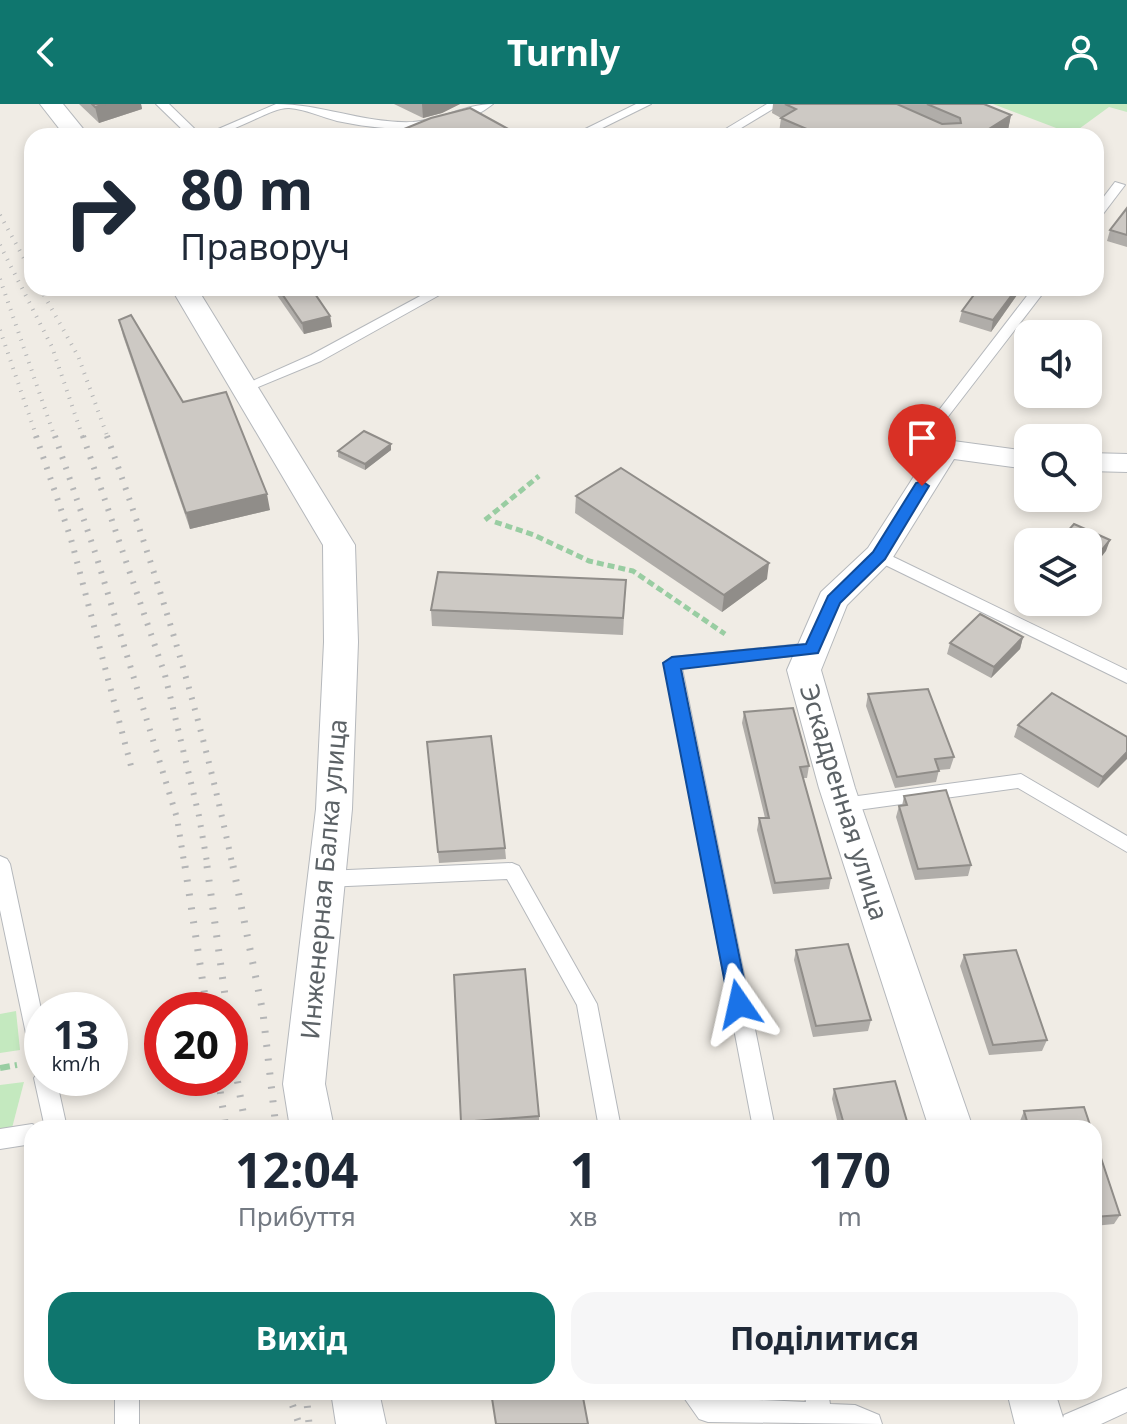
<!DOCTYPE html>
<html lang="uk">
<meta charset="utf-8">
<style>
:root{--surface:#fff;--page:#f6f6f7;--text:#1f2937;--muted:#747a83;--accent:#0f766e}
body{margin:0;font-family:"Noto Sans",sans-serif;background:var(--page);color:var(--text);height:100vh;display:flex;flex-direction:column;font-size:30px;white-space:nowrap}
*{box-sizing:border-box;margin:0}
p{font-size:26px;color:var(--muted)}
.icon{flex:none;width:44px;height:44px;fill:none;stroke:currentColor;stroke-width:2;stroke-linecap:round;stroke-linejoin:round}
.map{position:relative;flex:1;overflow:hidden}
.details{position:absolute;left:24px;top:1016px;width:1078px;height:280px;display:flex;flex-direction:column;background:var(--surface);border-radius:24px;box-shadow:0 4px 12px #0003}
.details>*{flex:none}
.banner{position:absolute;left:24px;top:24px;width:1080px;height:168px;border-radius:24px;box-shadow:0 4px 12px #0003;background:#fff;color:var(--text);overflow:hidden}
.fabs{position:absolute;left:1014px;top:216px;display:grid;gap:16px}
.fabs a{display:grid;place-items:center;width:88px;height:88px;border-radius:16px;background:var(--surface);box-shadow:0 4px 12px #0003;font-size:40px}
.speed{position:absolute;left:24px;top:888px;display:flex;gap:16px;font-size:40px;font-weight:700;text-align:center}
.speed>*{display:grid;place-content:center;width:104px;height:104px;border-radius:50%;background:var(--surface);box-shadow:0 4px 12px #0003;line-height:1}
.speed small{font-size:20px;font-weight:400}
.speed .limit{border:12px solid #d22;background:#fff;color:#111}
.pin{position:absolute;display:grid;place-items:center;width:68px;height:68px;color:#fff;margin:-82px -34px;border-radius:50% 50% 50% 0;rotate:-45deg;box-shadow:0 0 8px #0007}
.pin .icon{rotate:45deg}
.me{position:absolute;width:88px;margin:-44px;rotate:349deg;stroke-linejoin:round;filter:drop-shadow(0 0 6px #0008)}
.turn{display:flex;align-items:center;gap:28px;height:168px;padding:0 24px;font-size:36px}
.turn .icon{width:104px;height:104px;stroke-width:2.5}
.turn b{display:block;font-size:56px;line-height:68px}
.eta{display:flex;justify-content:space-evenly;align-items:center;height:136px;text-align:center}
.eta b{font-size:48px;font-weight:700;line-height:56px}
.button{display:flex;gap:16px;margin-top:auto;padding:16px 24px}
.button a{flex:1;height:92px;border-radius:24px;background:var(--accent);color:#fff;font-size:32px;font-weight:700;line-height:92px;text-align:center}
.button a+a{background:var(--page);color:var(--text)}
header{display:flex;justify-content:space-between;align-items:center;height:104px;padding:0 24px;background:var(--accent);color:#fff;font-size:36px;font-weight:700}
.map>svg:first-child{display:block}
.green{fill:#c4e9bf}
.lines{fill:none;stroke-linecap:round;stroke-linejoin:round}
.service-casing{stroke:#b5b8bc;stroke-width:2}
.minor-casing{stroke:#b5b8bc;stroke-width:2}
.path-far1{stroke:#99cda2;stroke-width:5;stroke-dasharray:7 4;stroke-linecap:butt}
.path{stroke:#99cda2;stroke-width:6;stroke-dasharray:10 5;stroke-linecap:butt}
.service{fill:#fff;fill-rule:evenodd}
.minor{fill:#fff;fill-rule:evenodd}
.rail-far2{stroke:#b4b5b6;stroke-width:4;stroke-dasharray:1 7;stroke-linecap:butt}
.rail-far1{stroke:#b4b5b6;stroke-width:6;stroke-dasharray:2 9;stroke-linecap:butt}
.rail{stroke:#b4b5b6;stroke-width:7;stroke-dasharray:2 12;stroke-linecap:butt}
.wall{fill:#b0ada9}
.shaded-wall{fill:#908d89}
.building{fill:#cdc9c4;stroke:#908d89;stroke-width:2}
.route{fill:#1a73e8;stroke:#114b97;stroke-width:2}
.labels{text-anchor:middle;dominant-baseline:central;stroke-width:6;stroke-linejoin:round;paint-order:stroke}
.street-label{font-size:26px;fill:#5c6266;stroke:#fff}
</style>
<header><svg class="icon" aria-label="back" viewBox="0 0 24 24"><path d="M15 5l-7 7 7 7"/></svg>Turnly<svg class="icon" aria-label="person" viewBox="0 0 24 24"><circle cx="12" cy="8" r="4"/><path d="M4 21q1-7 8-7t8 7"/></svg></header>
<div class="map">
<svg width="1127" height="1320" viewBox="0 0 1127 1320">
<rect width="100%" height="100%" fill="#f0ece5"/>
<g class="green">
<polygon points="993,0 1127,0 1127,8 1109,3 1072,30"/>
<polygon points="16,907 20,946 0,949 0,910"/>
<polygon points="24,978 12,1024 0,1026 0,981"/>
</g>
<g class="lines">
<defs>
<g id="service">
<polygon points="156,0 169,0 202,32 189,32"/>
<path d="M 276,0 C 322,0 366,20 413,18 C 441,16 466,0 493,0 C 452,33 385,27 337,17 C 322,13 305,5 289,4 C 270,3 232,32 202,32 Z"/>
<polygon points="636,0 651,0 586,32 571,32"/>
<polygon points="767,0 781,0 728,32 714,32"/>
<polygon points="1115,78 1125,81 1100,114 1096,115 1096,103"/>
<polygon points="435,184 452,184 321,257 251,286 241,286 239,283 311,251"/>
<polygon points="1033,184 1047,184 940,323 953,345 951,348 941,348 926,323"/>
<polygon points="879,446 1127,566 1127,579 873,455 871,451 873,447"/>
<polygon points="812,539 820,545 818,549 682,564 775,1024 753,1024 664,559 672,553"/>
<polygon points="1021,670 1127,732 1127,748 1018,684 843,708 836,706 834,701 836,696 843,694"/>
<polygon points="0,752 7,755 10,760 42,910 42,974 56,974 67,1024 45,1024 34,974 40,966 35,965 32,958 0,806"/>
<polygon points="512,759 519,762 597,900 621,1024 599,1024 577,901 507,775 325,783 318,780 315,775 318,770 325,767"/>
<polygon points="32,1020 40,1024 32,1024 32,1040 0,1045 0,1025"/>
<polygon points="1127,1284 1127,1308 1101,1320 1061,1320 1064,1311"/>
<rect x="115" y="1288" width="24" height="32"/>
<polygon points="680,1288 708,1288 714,1294 806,1298 804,1288 828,1288 830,1300 855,1301 879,1311 882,1320 708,1318 699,1315"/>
</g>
<g id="minor">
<polygon points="40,0 63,0 89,32 65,32"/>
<polygon points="171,184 197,184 355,441 358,538 352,705 325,980 334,1024 290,1024 283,980 316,705 324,538 323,441"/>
<polygon points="946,336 1028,347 1028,365 954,355 890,458 847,501 821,566 855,684 973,1024 929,1024 819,684 787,566 821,488 868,444 936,338"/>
<polygon points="1088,349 1127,350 1127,368 1088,367"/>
<polygon points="331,1288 379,1288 386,1320 336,1320"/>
<polygon points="1007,1288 1055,1288 1065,1320 1015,1320"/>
</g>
</defs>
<use href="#service" class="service-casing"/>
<use href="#minor" class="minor-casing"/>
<g class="path-far1">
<polyline points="485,416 539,372"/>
<polyline points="495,418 534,431 589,457 633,467 725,530"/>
</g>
<polyline class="path" points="0,964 17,961"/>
<use href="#service" class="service"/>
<use href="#minor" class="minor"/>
<g class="rail-far2">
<polyline points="0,111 32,169"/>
<polyline points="0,141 52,243 83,334"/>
<polyline points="0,175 55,334"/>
<polyline points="40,184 78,252 108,334"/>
<polyline points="0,226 37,334"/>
</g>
<g class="rail-far1">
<polyline points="36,332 71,435 131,662"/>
<polyline points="55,332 96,451 177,714 185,764"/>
<polyline points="83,332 165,571 199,712 208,764"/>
<path d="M 107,332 C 158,473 203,617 233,764"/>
</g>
<g class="rail">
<polyline points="185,762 207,906"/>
<polyline points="207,762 227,906"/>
<polyline points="233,762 263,909 276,1024"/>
<polyline points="230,936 246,1024"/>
<polyline points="218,974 226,1024"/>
<polyline points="288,1288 299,1320"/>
<polyline points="306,1288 309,1320"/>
</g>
</g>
<g class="wall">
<polygon points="79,0 141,0 142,5 99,19"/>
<polygon points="394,0 460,0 442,9 423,14"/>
<polygon points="773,0 984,0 1011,11 1008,26 998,32 787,32 779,29 781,14 772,9"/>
<polygon points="1127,104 1127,143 1107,137 1110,126"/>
<polygon points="272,184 311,184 330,212 332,223 304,230"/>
<polygon points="979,184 1020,184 1019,188 991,228 959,218 962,207"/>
<polygon points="119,216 183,298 270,406 190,425 123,232"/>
<polygon points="391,340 391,346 365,366 338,353 338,347"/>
<polygon points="576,392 767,475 722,508 575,409"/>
<polygon points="626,476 623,531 432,522 431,506"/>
<polygon points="1023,533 1020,545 991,574 947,550 950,539"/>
<polygon points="868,590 954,653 950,665 939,666 936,678 895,684 866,602"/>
<polygon points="744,608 809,662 807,674 803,674 831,774 829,785 773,790 757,726 759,714 765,714 742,619"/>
<polygon points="1018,621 1127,633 1098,684 1014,633"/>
<polygon points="427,638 505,744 506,755 439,759"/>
<polygon points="904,692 971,761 968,772 915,776 896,713 899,702 902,702"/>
<polygon points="796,846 871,916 868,927 813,933 794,856"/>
<polygon points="964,851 1047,936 1042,947 989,951 960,862"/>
<polygon points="454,871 539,1012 539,1022 514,1024 462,1024"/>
<polygon points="834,985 909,1024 839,1024 832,995"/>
<polygon points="1024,1007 1091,1024 1022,1024 1020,1017"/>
<polygon points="1094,1033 1120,1111 1114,1120 1094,1122"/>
</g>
<g class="shaded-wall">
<polygon points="105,0 141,0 142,5 99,19 95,3"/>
<polygon points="422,0 460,0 442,9 423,14"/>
<polygon points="1011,11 1008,26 998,32 983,32 984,28"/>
<polygon points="1017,184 1020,184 1019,188 991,228 993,216"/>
<polygon points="330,212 332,223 304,230 302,219"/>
<polygon points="391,340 391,346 365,366 365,360"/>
<polygon points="267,390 270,406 190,425 186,409"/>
<polygon points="1110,436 1106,447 1088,470 1088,463"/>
<polygon points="769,459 767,475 722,508 724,491"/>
<polygon points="1023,533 1020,545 991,574 994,563"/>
<polygon points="1127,648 1127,655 1098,684 1103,673"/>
</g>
<g class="building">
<polygon points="92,0 105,0 95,3"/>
<polygon points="785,0 897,0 942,20 961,19 960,14 927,0 984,0 1011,11 984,28 993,32 823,32 781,14 796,5"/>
<polygon points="470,4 510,26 523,32 387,32 431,14"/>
<polygon points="1127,104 1127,131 1110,126"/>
<polygon points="278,184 311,184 330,212 302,219"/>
<polygon points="979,184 1017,184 993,216 962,207"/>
<polygon points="131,211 183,298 226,288 267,390 186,409 119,216"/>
<polygon points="364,327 391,340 365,360 338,347"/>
<polygon points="621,364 769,459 724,491 576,392"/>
<polygon points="1074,420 1110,436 1088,463 1088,438 1058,438"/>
<polygon points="438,468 626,476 623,514 431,506"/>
<polygon points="980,510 1023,533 994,563 950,539"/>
<polygon points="928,585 954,653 935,655 939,667 897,673 868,590"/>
<polygon points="1052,589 1127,633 1127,648 1103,673 1018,621"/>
<polygon points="793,604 809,662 800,663 831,774 775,779 759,714 769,714 744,608"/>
<polygon points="491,632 505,744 438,748 427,638"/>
<polygon points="946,686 971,761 918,765 899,702 907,701 904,692"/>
<polygon points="848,840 871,916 816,922 796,846"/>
<polygon points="1016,846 1047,936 993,941 964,851"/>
<polygon points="525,865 539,1012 461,1018 454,871"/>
<polygon points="895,977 909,1024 845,1024 834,985"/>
<polygon points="1084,1003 1091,1024 1029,1024 1024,1007"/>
<polygon points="1094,1033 1120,1111 1094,1113"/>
<polygon points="491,1288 582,1288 588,1320 496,1320"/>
</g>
<polygon class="route" points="922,377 929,382 885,455 840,499 818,549 681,565 749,900 746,906 739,909 732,906 729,900 663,559 672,553 806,540 828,492 873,448 916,379"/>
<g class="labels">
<g class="street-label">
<text transform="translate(845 698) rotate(73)">Эскадренная улица</text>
<text transform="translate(323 775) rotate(-85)">Инженерная Балка улица</text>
</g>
</g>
</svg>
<div class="fabs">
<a><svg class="icon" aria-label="sound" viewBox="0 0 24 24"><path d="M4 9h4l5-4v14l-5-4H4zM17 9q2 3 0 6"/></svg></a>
<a><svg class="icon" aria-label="search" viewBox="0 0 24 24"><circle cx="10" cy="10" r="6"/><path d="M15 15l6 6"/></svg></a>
<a><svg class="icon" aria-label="layers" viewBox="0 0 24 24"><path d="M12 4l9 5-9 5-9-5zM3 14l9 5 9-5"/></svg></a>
</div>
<div class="speed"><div>13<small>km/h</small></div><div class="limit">20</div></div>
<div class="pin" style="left:922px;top:382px;background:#d93025"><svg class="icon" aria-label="arrive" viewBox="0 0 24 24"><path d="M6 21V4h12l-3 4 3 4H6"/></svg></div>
<svg class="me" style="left:739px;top:900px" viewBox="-20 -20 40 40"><path d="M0-17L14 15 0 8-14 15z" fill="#1a73e8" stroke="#fff" stroke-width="4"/></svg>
<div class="banner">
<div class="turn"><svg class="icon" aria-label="right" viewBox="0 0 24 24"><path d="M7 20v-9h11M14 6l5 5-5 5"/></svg><div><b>80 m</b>Праворуч</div></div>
</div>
<section class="details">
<div class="eta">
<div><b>12:04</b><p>Прибуття</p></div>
<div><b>1</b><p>хв</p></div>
<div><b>170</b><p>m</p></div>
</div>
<div class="button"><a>Вихід</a><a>Поділитися</a></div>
</section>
</div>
